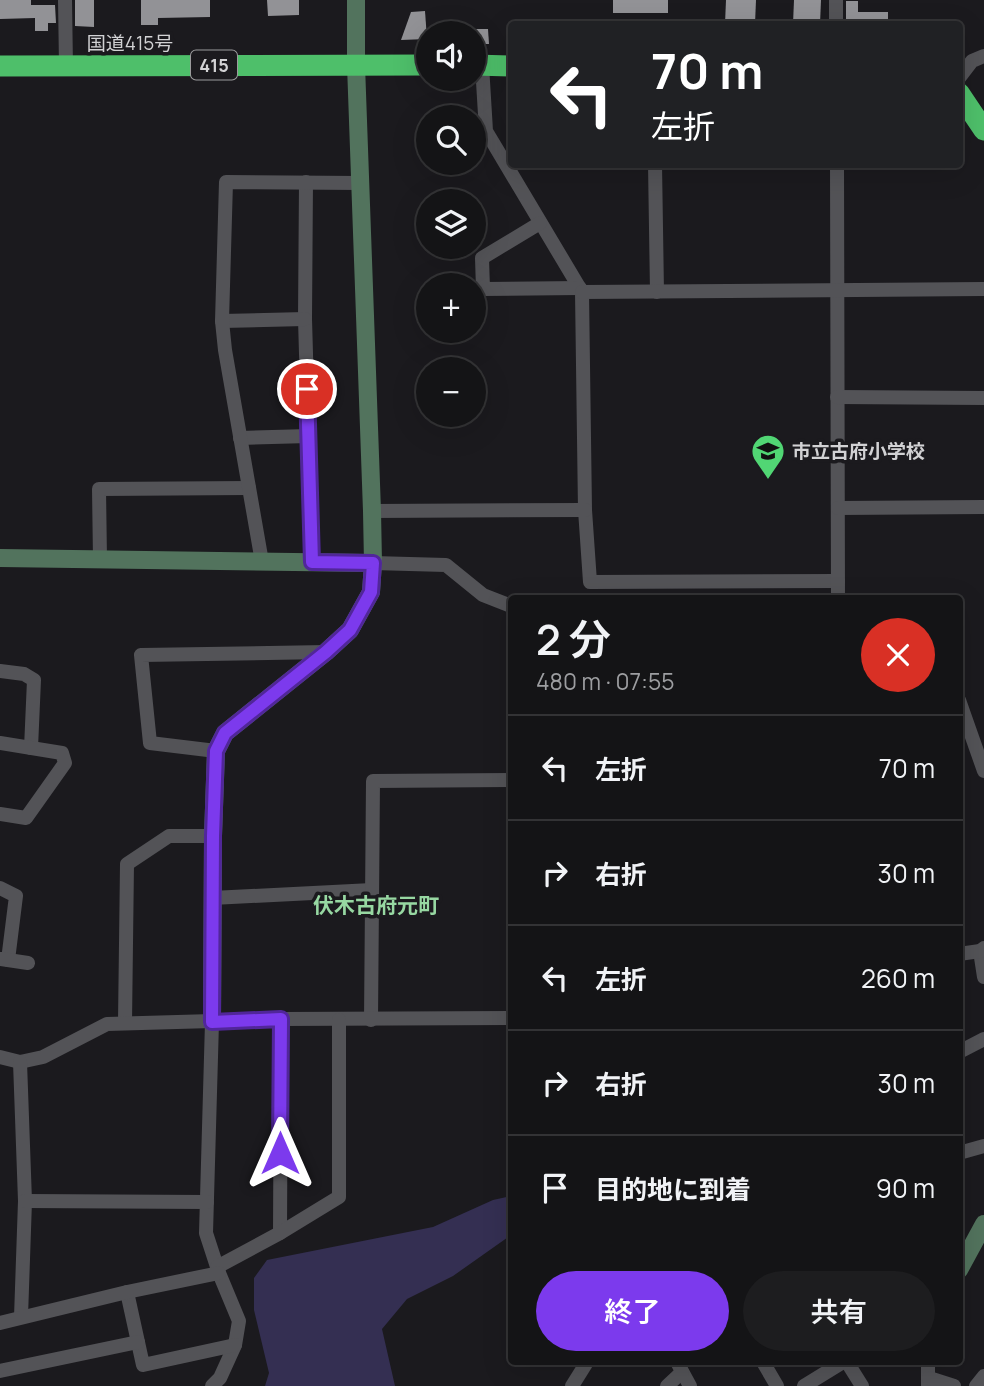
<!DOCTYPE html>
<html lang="ja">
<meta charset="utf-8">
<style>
:root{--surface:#141416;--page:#1d1d1f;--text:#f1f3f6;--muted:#9d9ea1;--line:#333335;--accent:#7c3aed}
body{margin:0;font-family:Manrope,"Noto Sans JP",sans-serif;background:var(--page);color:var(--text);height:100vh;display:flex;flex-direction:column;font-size:26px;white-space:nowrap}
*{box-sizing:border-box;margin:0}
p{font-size:23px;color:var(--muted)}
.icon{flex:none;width:38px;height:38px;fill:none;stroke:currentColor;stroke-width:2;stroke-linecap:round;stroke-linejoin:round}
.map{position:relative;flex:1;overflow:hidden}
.sheet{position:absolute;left:508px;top:595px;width:455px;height:770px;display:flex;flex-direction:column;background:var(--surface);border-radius:7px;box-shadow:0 7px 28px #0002,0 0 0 2px var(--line)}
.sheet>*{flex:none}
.top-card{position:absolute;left:508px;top:21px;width:455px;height:147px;border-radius:7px;box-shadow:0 7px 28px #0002,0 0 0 2px var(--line);background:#202124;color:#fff;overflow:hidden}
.buttons{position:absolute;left:416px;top:21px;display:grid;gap:14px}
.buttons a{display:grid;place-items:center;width:70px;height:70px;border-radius:50%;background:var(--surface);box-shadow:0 7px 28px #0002,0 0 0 2px var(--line);font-size:35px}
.pin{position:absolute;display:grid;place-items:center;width:60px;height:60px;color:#fff;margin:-30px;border:4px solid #fff;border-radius:50%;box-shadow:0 2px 7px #0007}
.me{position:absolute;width:77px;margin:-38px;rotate:0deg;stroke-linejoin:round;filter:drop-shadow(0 0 5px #0008)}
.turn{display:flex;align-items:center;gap:24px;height:147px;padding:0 28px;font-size:32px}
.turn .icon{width:91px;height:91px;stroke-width:2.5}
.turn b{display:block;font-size:49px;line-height:60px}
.round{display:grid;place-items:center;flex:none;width:74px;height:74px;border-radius:37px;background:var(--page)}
.overview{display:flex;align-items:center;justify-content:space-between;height:119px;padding:0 28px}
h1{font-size:42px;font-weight:600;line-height:52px}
.button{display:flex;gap:14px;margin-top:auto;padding:14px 28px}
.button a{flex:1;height:80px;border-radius:42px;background:var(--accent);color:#fff;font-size:28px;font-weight:600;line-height:80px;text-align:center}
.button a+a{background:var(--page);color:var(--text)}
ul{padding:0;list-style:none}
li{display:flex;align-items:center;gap:21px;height:105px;padding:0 28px;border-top:2px solid var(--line)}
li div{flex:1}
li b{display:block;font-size:26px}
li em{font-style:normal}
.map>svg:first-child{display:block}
.green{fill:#342f52}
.building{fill:#929296}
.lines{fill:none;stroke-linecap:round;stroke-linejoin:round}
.street{stroke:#535357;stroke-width:14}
.secondary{stroke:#52735d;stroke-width:18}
.highway{stroke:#4ebf6a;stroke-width:21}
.route-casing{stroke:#51269a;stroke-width:18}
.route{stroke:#7c3aed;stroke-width:12}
.labels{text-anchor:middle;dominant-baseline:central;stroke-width:7;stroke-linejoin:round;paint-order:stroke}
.shield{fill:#1b1a1e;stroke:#9b9b9d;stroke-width:2}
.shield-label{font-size:18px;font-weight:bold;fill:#d2d2d4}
.street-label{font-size:19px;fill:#d2d2d4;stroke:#1b1a1e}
.poi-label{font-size:19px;font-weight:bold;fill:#d2d2d4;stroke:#1b1a1e;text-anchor:start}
.neighbourhood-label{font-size:21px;font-weight:bold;fill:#97d8a2;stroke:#1b1a1e}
</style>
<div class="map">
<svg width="984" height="1386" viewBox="0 0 984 1386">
<rect width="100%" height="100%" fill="#1b1a1e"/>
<polygon class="green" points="511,1196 511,1235 453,1276 407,1299 382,1329 395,1386 265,1386 269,1373 254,1310 254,1278 267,1260 433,1227 493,1200"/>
<g class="building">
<polygon points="0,0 31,0 31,5 55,5 56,23 48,23 48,31 35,31 35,18 0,19"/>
<polygon points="75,0 94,0 94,27 75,26"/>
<polygon points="141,0 210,0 210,17 158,18 158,25 141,25"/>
<polygon points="267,0 299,0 299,15 268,16"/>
<rect x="613" y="0" width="55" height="13"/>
<polygon points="726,0 756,0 755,24 725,24"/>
<polygon points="794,0 821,0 820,24 793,24"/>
<polygon points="846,1 858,1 858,12 888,12 888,24 846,24"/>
<polygon points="425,11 427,39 401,40 411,12"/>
<polygon points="474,29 488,29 489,44 474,44"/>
</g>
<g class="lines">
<g class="street">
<polyline points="65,0 66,66"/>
<polyline points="836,0 836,24"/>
<polyline points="482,65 486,131 582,292 585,510 590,582 838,581"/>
<polyline points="959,78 972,61 984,56"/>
<polyline points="655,164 657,292"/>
<polyline points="837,164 838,598"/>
<polyline points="306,182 305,319 312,562"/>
<polyline points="540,223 482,258 483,289 580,288"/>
<polyline points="582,292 984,289"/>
<polyline points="222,321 305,319"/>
<polyline points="837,397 984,398"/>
<polyline points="240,438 309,436"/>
<polyline points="838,508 984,507"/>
<polyline points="372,511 585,510"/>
<polyline points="100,559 99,489 249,488"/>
<polyline points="262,562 225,350 222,321 226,182 360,183"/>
<polyline points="373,563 446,565 483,595 511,606"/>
<polyline points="0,671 24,674 34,680 31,748"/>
<polyline points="959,700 984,771"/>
<polyline points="0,743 62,753 65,763 26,818 0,814"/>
<polyline points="216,751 150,743 141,655 326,652"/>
<polyline points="0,888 16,896 8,960"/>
<polyline points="212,898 372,890"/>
<polyline points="980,951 984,977"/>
<polyline points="959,954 980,951 984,948"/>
<polyline points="1,959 28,963"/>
<polyline points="371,1020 373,781 511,780"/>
<polyline points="212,1022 206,1233 219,1273 239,1321 235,1345 220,1378 212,1386"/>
<polyline points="125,1023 127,864 169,836 213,836"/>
<polyline points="959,1052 984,1039"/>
<polyline points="0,1057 20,1062 43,1057 107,1024 281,1019 511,1018"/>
<polyline points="20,1062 25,1201 21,1317"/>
<polyline points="959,1153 984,1146"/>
<polyline points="25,1201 207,1202"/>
<polyline points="280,1233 281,1019"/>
<polyline points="217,1267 280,1233 339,1197 339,1020"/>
<polyline points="127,1292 143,1365 235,1345"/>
<polyline points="0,1323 127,1292 219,1273"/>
<polyline points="677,1362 690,1386"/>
<polyline points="763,1362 777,1386"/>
<polyline points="847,1362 862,1386"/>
<polyline points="928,1362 928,1385"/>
<polyline points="0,1371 138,1342"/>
<polyline points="929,1378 954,1386"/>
<polyline points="572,1386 587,1362"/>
<polyline points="667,1386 682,1372"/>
<polyline points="804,1386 843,1362"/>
<polyline points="976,1386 984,1376"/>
</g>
<g class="secondary">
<polyline points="0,558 373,563"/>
<polyline points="212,1022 213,836 216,751 225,733 326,652 350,630 371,592 373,563 372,511 356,65 356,0"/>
<polyline points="959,1270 984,1224"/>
</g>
<g class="highway">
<polyline points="474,65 511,66"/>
<polyline points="0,66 429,65"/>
<polyline points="959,93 984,130"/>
</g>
</g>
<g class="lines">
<defs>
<polyline id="route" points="280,1153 281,1019 212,1022 213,836 216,751 225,733 326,652 350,630 371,592 373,563 312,562 307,389"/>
</defs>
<use href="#route" class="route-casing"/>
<use href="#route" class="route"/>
</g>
<defs>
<symbol id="school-pin" viewBox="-11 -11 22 30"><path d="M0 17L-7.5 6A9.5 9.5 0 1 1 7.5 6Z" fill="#51d674" stroke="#1b1a1e"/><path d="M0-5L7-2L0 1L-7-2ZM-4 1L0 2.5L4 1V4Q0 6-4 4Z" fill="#111"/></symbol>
</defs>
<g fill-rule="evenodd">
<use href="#school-pin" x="749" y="432" width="38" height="52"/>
</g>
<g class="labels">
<rect class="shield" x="191" y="50.5" width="46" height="29" rx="5"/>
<g class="shield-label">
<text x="214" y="65">415</text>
</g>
<g class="street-label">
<text x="130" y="43">国道415号</text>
</g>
<g class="poi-label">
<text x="792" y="451">市立古府小学校</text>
</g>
<g class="neighbourhood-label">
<text x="376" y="905">伏木古府元町</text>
</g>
</g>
</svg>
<div class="buttons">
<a><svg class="icon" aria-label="sound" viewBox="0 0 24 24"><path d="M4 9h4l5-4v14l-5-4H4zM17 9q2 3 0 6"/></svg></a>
<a><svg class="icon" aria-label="search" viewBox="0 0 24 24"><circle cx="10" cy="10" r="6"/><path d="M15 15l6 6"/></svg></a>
<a><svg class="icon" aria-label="layers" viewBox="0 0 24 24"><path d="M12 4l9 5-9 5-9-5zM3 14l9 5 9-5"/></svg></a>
<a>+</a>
<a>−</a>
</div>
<div class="pin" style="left:307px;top:389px;background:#d93025"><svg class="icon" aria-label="arrive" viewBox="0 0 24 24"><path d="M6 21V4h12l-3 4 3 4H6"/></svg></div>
<svg class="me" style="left:280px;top:1153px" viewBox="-20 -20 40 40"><path d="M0-17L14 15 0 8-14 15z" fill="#7c3aed" stroke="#fff" stroke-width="4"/></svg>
<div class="top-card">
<div class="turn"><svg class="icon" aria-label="left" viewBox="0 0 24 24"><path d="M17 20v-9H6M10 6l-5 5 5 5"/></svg><div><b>70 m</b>左折</div></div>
</div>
<section class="sheet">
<div class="overview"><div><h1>2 分</h1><p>480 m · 07:55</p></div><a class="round" style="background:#d93025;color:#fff"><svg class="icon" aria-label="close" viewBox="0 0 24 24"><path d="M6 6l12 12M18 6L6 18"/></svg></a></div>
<ul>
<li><svg class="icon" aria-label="left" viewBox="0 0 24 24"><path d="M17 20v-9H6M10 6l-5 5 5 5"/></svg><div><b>左折</b></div><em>70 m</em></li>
<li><svg class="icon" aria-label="right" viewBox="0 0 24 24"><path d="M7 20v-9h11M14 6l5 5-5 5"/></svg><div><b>右折</b></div><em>30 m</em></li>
<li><svg class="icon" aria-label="left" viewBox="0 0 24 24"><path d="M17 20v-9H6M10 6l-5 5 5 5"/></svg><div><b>左折</b></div><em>260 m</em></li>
<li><svg class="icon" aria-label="right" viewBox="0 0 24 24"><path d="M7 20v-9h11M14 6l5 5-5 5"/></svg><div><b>右折</b></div><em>30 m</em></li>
<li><svg class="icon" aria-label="arrive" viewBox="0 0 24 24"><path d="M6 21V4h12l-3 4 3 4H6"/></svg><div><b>目的地に到着</b></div><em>90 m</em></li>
</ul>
<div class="button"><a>終了</a><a>共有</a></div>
</section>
</div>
